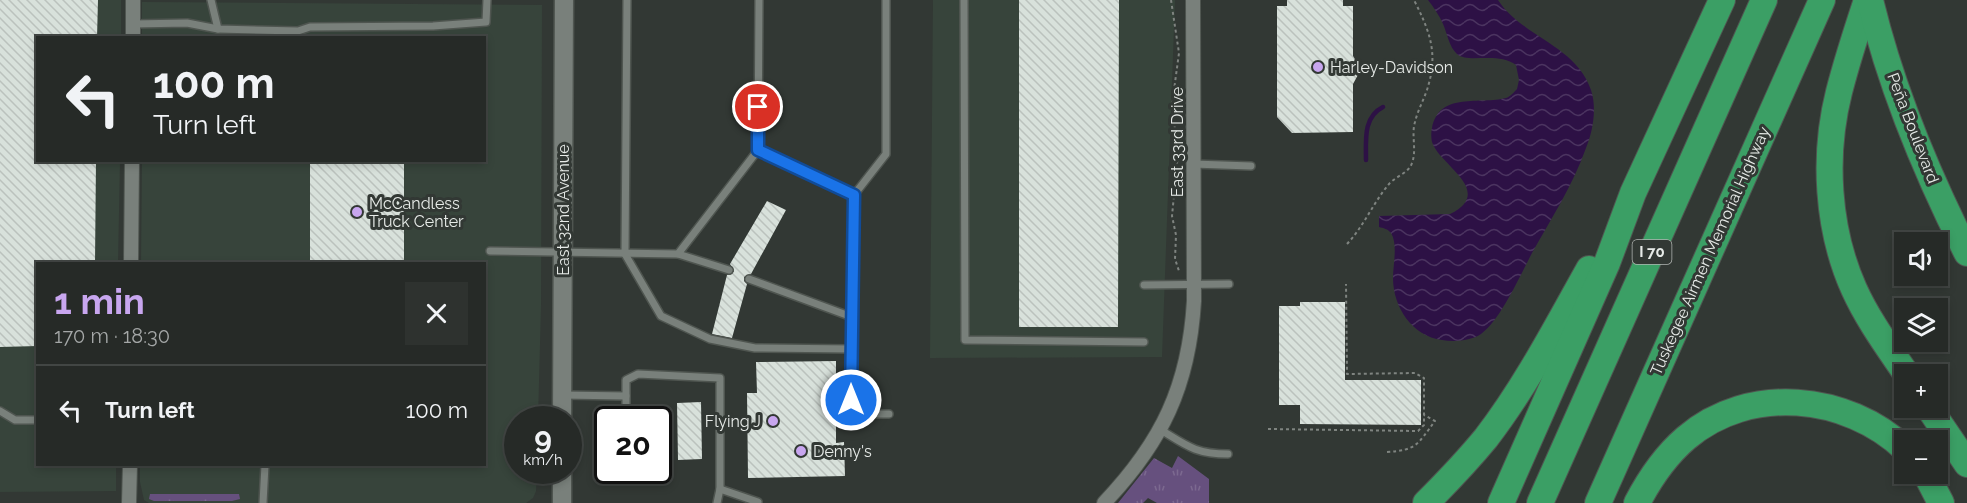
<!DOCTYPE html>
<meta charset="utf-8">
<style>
:root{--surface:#262a27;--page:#2e322f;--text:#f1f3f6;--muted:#a4a7a7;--line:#424644;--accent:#c8a6ef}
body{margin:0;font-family:Raleway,sans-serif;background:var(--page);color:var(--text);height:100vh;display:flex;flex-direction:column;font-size:22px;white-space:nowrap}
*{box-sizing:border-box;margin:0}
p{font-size:20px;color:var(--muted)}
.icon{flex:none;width:33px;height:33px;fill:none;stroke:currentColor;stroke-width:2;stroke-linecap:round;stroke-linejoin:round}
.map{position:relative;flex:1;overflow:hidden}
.side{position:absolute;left:36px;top:262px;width:450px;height:204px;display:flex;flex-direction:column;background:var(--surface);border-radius:0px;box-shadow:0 3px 9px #0003,0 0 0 2px var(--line)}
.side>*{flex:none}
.banner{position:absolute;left:36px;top:36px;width:450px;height:126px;border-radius:0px;box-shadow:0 3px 9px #0003,0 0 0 2px var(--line);background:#262a27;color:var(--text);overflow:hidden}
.tools{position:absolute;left:1894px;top:232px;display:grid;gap:12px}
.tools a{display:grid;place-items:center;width:54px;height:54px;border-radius:0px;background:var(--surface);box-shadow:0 3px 9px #0003,0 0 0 2px var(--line);font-size:30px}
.speed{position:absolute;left:504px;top:406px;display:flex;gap:12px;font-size:30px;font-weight:700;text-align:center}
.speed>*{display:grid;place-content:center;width:78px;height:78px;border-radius:50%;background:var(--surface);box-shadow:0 3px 9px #0003,0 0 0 2px var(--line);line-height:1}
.speed small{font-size:15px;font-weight:400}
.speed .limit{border:3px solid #111;border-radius:9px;background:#fff;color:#111}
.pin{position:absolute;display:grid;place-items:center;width:51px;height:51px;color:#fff;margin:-26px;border:3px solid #fff;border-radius:50%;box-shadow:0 2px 6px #0007}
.me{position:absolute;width:66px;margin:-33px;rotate:0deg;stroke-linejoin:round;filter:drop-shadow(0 0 4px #0008)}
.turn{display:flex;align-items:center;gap:21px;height:126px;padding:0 18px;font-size:27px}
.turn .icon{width:78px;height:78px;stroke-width:2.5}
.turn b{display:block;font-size:42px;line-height:51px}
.round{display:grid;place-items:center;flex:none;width:63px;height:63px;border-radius:0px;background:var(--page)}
.head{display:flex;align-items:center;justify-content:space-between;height:102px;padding:0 18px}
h1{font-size:36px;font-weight:700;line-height:45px;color:var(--accent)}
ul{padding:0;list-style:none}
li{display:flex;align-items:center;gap:18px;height:90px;padding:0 18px;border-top:2px solid var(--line)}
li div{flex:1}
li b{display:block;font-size:22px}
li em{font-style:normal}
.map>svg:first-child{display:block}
.built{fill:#37443b}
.grass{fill:url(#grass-tufts)}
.water{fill:url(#water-waves)}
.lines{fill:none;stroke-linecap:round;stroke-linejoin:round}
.stream{stroke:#2d1145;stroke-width:4.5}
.building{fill:url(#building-back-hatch)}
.service-casing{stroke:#4f5550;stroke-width:10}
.minor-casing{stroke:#4f5550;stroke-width:16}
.tertiary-casing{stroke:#4f5550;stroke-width:21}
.motorway-casing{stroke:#4f5550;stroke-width:28}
.path{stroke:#7f8480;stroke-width:2;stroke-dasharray:3 3;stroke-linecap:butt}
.service{stroke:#79807b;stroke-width:7}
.minor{stroke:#79807b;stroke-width:14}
.tertiary{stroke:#79807b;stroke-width:18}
.motorway{stroke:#3b9f65;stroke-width:26}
.route-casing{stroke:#114b97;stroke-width:15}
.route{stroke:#1a73e8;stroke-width:10}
.poi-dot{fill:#c8a6ef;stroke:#323834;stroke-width:2}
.labels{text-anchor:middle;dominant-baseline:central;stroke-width:6;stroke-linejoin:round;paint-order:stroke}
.shield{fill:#323834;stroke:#b1b5b2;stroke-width:1.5}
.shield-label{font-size:15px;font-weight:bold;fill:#e7ebe8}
.poi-label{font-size:16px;fill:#e7ebe8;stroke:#323834;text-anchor:start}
.street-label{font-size:16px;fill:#e7ebe8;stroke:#323834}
</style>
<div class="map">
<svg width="1967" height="503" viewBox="0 0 1967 503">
<defs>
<pattern id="grass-tufts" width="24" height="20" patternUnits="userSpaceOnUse" patternTransform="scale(1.5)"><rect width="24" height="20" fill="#66507e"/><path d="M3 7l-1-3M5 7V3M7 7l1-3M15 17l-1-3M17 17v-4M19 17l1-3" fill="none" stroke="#7c6990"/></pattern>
<pattern id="water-waves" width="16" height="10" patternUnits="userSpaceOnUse" patternTransform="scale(1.5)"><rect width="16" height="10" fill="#2d1145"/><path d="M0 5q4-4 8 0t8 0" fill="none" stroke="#4b3460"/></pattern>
<pattern id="building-back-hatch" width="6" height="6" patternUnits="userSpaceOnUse" patternTransform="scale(1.5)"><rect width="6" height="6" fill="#d8e1db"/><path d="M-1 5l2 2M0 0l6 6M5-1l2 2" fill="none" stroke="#bbc2bd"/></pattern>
</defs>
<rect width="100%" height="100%" fill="#323834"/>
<g class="built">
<polygon points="0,0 121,0 121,37 38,38 38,160 120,161 118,264 38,264 38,465 116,465 116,491 0,492"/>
<polygon points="933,0 1175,0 1162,357 930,358"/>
<polygon points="142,2 542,5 541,306 538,420 518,420 518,471 537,471 536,491 533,498 526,503 149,503 144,500 140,482 140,465 484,465 484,264 141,264 142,161 484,160 484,38 142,37"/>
</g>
<g class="grass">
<polygon points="1178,456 1209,479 1209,503 1157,503 1148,498 1143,503 1118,503 1154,458 1172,468"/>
<polygon points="150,494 239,494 240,499 232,501 154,501 149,499"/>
</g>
<path class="water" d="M 1428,0 L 1498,0 C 1522,37 1576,45 1591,90 C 1597,108 1593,131 1586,148 C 1573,185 1551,219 1532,253 C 1521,274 1500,321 1481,334 C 1471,341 1454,342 1442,340 C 1412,336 1393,307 1393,278 C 1393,265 1398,244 1391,233 C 1388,229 1383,228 1379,227 L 1379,216 L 1450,214 C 1496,191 1439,165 1432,142 C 1431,138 1431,131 1432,128 C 1439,91 1481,105 1506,98 C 1510,97 1514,92 1517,89 L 1519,80 L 1516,65 C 1498,51 1468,64 1457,54 C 1449,47 1447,33 1443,24 C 1439,15 1434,8 1428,0 Z"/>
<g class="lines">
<path class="stream" d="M 1366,160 C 1366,140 1363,117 1383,107"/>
</g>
<g class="building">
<polygon points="0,0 98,0 97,38 38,38 38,160 96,160 95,264 38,264 38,346 0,347"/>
<polygon points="1019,0 1119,0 1118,327 1019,327"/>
<polygon points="1287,0 1343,0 1343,6 1353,6 1353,56 1358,64 1359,73 1353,84 1353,132 1292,133 1277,117 1277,6 1287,6"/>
<rect x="310" y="160" width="94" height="104"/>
<polygon points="767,201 786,210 751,274 744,277 744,281 747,284 732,338 712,334 727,275 732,274 734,271 730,264"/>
<polygon points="1300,302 1345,302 1345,380 1421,380 1421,425 1300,424 1300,405 1279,405 1279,306 1300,306"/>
<polygon points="836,361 836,443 844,442 845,476 748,478 747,393 757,393 756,362"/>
<polygon points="701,402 702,459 678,460 677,403"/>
</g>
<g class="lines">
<defs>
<g id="service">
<polyline points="211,0 218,29"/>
<polyline points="627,0 625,254 661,316 710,339 755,348 852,349"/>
<polyline points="964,0 965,340 1144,342"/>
<polyline points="133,24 187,23 218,29 298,31 310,27 433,26 486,22 487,0"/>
<polyline points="758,150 854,195 851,400 878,414 889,414"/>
<polyline points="1193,164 1251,166"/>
<polyline points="854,195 886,154 886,0"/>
<polyline points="490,251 678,254 758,150 759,0"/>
<polyline points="678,254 729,270"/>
<polyline points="749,279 852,317"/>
<polyline points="1144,285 1229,284"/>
<polyline points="563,395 626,396"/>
<polyline points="0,411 15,420 38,420"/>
<polyline points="626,420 626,380 638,374 720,378 720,489 717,503"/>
<path d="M 1161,430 C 1187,446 1196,454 1228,454"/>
<polyline points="720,489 758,502"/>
<polyline points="263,503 265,465"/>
</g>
<g id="minor">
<polyline points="133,38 133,0"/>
<polyline points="131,264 132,160"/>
<polyline points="129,503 130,465"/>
<path d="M 1104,503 C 1162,442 1189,386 1194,301 L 1193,0"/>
</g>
<g id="tertiary">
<polyline points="562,420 564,0"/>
<polyline points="562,503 562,471"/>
</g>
<g id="motorway">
<path d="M 1867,0 C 1857,30 1847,61 1839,92 C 1823,155 1827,229 1854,289 C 1868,320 1888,347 1907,375"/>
<path d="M 1870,0 C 1891,88 1926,172 1967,253"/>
<polyline points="1929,408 1967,464"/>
<polyline points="1926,474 1941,503"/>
<path d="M 1426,503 C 1447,482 1467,461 1486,438 C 1526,386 1557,326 1589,269"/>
<polyline points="1501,503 1607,263 1633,193 1722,0"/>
<polyline points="1540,503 1764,0"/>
<polyline points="1598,503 1822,0"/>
<path d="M 1637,503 C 1650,478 1665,456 1686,438 C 1749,384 1847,394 1905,449"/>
</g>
</defs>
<use href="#service" class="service-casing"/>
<use href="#minor" class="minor-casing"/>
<use href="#tertiary" class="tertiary-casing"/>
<use href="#motorway" class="motorway-casing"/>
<g class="path">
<polyline points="1171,0 1179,53 1172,105 1178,153 1172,216 1176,235 1175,259 1179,271"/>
<path d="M 1347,244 C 1364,226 1373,203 1389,184 C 1396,176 1409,173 1412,163 C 1417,150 1411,135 1415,122 C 1418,109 1426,96 1429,83 C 1438,50 1428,28 1414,0"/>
<polyline points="1268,429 1418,431 1424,425 1424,378 1415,373 1347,374 1346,284"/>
<path d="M 1387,452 C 1417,450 1417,445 1435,421 L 1424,415"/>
</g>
<use href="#service" class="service"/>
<use href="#minor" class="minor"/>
<use href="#tertiary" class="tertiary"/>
<use href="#motorway" class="motorway"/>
</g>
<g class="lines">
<defs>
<polyline id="route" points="758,107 758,150 854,195 851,400"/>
</defs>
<use href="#route" class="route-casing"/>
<use href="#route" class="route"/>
</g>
<g class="poi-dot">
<circle cx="1318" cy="67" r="6"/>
<circle cx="357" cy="212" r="6"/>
<circle cx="773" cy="421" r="6"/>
<circle cx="801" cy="451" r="6"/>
</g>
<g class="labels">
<rect class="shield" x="1632.5" y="240" width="39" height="24" rx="4.5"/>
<g class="shield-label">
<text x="1652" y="252">I 70</text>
</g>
<g class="poi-label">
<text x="1330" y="67">Harley-Davidson</text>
<text x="369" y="203">McCandless<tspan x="369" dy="18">Truck Center</tspan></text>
<text x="761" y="421" text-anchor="end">Flying J</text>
<text x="813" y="451">Denny's</text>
</g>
<g class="street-label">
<text transform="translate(1913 128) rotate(69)">Peña Boulevard</text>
<text transform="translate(1177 142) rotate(-90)">East 33rd Drive</text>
<text transform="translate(563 210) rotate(-90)">East 32nd Avenue</text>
<text transform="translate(1710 251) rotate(-66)">Tuskegee Airmen Memorial Highway</text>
</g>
</g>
</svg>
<div class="tools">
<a><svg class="icon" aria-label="sound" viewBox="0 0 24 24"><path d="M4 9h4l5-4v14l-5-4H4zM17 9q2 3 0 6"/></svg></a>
<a><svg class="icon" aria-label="layers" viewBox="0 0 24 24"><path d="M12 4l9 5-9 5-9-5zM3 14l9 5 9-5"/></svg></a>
<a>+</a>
<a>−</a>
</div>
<div class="speed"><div>9<small>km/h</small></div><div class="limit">20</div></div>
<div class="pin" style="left:758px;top:107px;background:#d93025"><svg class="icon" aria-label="arrive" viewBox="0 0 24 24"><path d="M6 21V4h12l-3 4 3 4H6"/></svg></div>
<svg class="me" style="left:851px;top:400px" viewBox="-20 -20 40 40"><circle r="17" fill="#1a73e8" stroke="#fff" stroke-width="3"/><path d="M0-11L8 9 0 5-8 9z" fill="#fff"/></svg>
<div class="banner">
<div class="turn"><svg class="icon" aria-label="left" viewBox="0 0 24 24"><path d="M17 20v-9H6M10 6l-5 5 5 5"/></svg><div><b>100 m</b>Turn left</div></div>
</div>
<section class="side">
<div class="head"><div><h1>1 min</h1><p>170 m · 18:30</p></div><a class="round"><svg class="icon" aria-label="close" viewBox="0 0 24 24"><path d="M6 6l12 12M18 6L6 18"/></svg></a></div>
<ul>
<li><svg class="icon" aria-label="left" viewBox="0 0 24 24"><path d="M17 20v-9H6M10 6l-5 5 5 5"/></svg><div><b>Turn left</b></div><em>100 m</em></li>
</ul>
</section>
</div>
